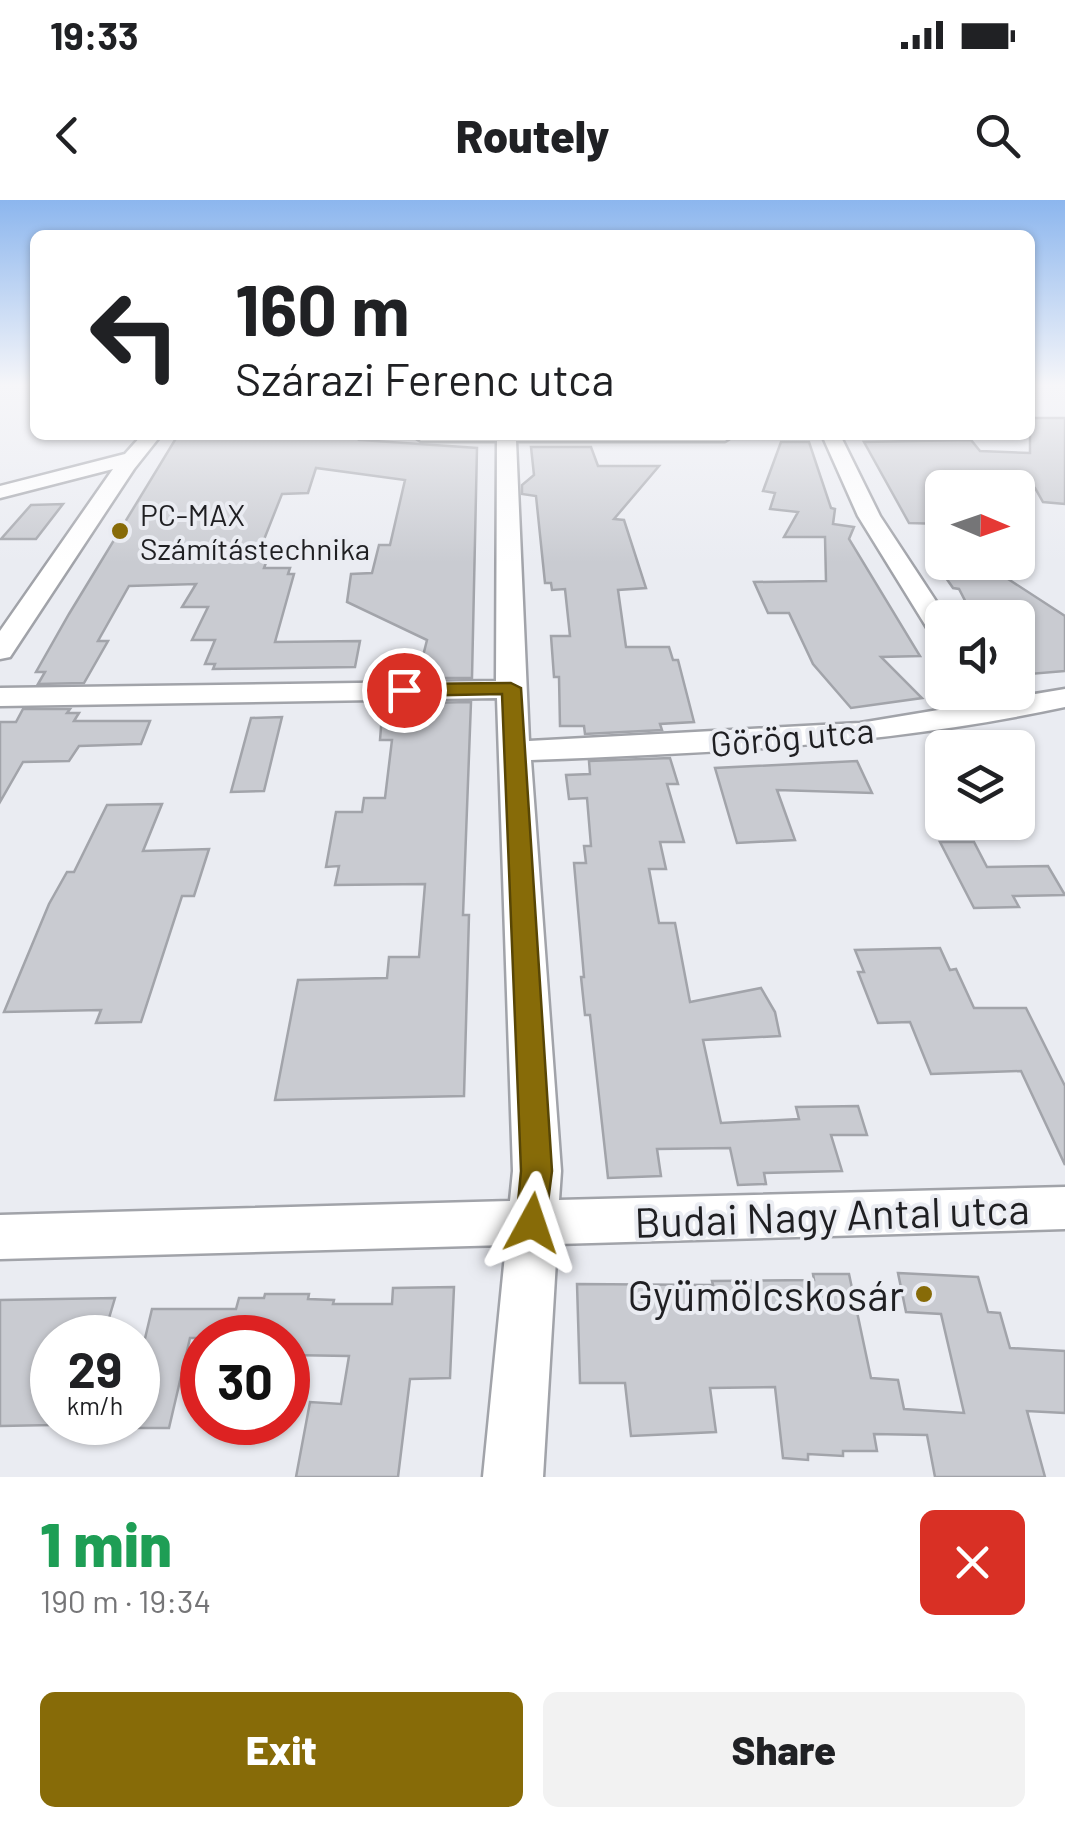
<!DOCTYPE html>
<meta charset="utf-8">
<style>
:root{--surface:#fff;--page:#f2f2f2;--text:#202124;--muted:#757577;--accent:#876b08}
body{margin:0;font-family:Barlow,sans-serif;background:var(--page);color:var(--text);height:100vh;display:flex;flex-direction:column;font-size:38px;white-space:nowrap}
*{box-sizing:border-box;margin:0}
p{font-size:32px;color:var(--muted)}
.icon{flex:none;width:55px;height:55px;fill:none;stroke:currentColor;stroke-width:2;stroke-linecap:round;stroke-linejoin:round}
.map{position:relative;height:1277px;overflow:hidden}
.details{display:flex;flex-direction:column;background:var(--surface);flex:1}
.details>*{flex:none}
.hud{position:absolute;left:30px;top:30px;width:1005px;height:210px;border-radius:15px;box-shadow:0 2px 8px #0004;background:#fff;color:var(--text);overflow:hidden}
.needle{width:65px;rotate:92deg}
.buttons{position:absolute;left:925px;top:270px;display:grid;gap:20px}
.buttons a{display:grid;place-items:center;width:110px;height:110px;border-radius:15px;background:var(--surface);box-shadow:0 2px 8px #0004;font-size:50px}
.speed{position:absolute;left:30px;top:1115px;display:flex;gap:20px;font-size:50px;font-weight:700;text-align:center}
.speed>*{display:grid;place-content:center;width:130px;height:130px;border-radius:50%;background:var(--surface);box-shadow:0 2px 8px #0004;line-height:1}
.speed small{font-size:25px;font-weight:400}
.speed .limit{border:15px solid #d22;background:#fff;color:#111}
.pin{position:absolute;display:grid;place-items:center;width:85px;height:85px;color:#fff;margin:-42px;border:5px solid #fff;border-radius:50%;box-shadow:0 2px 10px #0007}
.me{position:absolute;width:110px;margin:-55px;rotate:5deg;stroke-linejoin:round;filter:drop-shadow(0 0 8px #0008)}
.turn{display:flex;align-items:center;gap:35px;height:210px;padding:0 40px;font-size:45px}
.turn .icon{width:130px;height:130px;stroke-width:2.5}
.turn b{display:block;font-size:70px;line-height:85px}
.round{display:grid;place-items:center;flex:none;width:105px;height:105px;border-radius:15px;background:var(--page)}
.headline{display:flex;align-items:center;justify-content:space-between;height:170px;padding:0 40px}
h1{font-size:60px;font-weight:800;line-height:75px;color:#1e9e55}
.cta{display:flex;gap:20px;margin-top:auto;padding:20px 40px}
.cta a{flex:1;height:115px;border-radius:15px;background:var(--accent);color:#fff;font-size:40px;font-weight:800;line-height:115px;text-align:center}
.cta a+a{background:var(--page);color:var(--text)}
.status{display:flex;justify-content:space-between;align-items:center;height:70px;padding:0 50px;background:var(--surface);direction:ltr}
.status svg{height:28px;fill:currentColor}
header{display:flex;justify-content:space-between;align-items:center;height:130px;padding:0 40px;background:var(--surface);font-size:45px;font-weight:800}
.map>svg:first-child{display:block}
.building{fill:#c9cbd1;stroke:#a2a4aa;stroke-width:2.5}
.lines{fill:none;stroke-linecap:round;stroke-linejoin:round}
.minor-casing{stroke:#a1a3a9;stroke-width:5}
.minor{fill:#fff;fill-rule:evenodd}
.route{fill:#876b08;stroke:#584605;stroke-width:2.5}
.poi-dot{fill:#876b08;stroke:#eaecf2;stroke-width:4}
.labels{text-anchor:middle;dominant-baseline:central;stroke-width:8;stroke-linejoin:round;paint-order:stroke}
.far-poi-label{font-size:30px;fill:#1f1f22;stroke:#eaecf2;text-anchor:start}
.street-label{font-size:35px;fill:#1f1f22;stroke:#eaecf2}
.near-street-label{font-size:42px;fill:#1f1f22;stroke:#eaecf2}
.near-poi-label{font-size:42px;fill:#1f1f22;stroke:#eaecf2;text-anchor:end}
</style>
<div class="status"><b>19:33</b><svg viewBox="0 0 49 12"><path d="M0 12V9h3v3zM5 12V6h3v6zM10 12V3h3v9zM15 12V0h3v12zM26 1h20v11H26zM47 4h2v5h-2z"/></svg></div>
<header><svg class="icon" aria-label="back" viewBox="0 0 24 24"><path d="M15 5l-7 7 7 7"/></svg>Routely<svg class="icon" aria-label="search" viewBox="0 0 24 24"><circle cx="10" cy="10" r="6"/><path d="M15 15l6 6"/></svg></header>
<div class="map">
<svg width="1065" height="1277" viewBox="0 0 1065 1277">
<rect width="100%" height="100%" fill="#eaecf2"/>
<g class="building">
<polygon points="1030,218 1065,218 1065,304 1043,302 1035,288 931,288 942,305 942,324 909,323 864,242 971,240 980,251 1030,253"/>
<polygon points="178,235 365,235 360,240 477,248 472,478 424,478 425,464 421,464 427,440 347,402 351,374 372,373 379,345 390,345 405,280 316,268 308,293 282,294 263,342 264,347 272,347 264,368 290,368 288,374 294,374 275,442 360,441 355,467 213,469 215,464 205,464 215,440 192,440 208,407 182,407 196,384 129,386 98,441 108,441 84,483 38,484 45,472 36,472 69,414"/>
<polygon points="781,242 809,242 831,308 835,309 833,324 854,327 849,339 920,456 881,457 922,498 851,508 813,464 789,413 768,413 754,382 826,381 825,337 784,337 798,312 770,309 775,293 763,291"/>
<polygon points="531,247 591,247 598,266 659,266 614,319 624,320 646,388 618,390 626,447 669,447 673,460 678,460 694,522 660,524 662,530 585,534 584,526 560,526 559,477 554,477 551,436 570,436 565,389 552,390 551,383 545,383 536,296 522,294 522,285 534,275"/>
<polygon points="63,304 36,339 1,339 31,305"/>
<polygon points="935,362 982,362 1065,416 1065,471 1018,475 1018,418 974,418 959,389 953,388"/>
<polygon points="471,502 463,715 469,715 464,896 275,900 298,780 387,778 389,757 419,757 425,684 335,685 339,666 326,667 336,612 362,612 364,598 385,598 392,540 380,540 382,515 421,514 422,503"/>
<polygon points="23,509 70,509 67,513 79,513 74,521 150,521 141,544 79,546 69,561 23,562 0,602 0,522 16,522"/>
<polygon points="282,517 264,591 231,592 251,518"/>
<polygon points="670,558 678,584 667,584 684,642 660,642 666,669 649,669 659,723 675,723 690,802 761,788 775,812 780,836 703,840 721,923 799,919 796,907 858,906 867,935 831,935 842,971 764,973 766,984 738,985 730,948 657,949 661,976 608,978 590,815 585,815 581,777 584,777 574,663 586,663 584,646 591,646 587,598 569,599 566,575 590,574 589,561"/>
<polygon points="857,561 872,593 777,590 795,640 737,643 715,568"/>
<polygon points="162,604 143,651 209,649 194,696 182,696 141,822 96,823 101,810 4,812 49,704 67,672 74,672 107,605"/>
<polygon points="940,642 974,642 987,667 1048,666 1065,695 1013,696 1019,707 974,708"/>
<polygon points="940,748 950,770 956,769 974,808 1026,808 1065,886 1065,965 1021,871 931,874 910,822 878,823 858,772 864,772 855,750"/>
<polygon points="898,1073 978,1077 988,1112 1000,1113 1010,1148 1065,1151 1065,1213 1027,1211 1045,1277 935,1277 927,1235 874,1234 877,1251 843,1251 843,1256 808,1254 808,1260 783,1258 775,1187 710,1188 716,1232 631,1236 625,1183 580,1183 577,1084 713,1085 712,1081 814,1080 813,1074 849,1074 871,1178 898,1180 904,1209 964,1213 941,1114 906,1112"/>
<polygon points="454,1087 450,1178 410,1179 398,1277 296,1277 310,1202 341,1204 349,1156 288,1155 288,1138 190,1138 169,1228 138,1228 138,1168 152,1109 236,1109 239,1098 264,1098 265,1094 309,1094 308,1099 334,1100 333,1104 392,1104 393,1088"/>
<polygon points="115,1098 103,1138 52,1138 52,1225 0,1226 0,1100"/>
</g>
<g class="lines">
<defs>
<g id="minor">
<polygon points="142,235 161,235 134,269 10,457 0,459 0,431 113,269 0,298 0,286 125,254"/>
<path d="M 412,235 L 734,235 L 725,241 L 516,241 L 529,541 L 860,523 L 1065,489 L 1065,507 C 888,545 711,553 531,560 L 561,971 L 559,1000 L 1065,987 L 1065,1029 L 557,1044 L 543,1277 L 483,1277 L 506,1045 L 0,1059 L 0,1015 L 510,1001 L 513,971 L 497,498 L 0,506 L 0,488 L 496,481 L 497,241 L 421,241 Z"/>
<polygon points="822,235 840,235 880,316 947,418 942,418 942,439 929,431 858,316"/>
</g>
</defs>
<use href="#minor" class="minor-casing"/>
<use href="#minor" class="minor"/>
</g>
<linearGradient id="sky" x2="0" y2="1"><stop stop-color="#8cb6ee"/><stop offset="0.51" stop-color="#f6f6f9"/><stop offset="1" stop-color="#f6f6f9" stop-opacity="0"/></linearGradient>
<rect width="1065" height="363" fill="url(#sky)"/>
<polygon class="route" points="511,483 521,488 552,971 544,1033 532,1037 521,1033 516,1023 521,971 502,494 404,496 394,490 404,484"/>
<g class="poi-dot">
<circle cx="120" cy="331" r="10"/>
<circle cx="924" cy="1094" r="10"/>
</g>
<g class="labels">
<g class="far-poi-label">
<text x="140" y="314">PC-MAX<tspan x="140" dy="34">Számítástechnika</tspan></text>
</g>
<g class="street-label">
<text transform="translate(792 536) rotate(-5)">Görög utca</text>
</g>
<g class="near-street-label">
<text transform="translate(832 1014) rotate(-2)">Budai Nagy Antal utca</text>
</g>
<g class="near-poi-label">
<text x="904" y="1094">Gyümölcskosár</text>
</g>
</g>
</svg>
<div class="buttons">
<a><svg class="needle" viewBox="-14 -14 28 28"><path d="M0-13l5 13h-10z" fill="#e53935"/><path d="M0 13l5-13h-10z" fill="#757577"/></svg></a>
<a><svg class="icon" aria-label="sound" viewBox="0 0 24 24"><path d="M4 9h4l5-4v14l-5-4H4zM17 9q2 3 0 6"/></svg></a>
<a><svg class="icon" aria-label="layers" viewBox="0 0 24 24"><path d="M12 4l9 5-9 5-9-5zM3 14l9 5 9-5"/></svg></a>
</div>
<div class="speed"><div>29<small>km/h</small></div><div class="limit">30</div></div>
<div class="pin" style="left:404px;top:490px;background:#d93025"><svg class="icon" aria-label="arrive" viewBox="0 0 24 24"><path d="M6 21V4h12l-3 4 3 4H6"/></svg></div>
<svg class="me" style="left:532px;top:1023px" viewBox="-20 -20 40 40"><path d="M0-17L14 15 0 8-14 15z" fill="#876b08" stroke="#fff" stroke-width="4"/></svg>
<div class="hud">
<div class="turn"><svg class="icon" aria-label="left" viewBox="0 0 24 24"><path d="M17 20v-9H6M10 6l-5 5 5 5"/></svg><div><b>160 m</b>Szárazi Ferenc utca</div></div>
</div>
</div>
<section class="details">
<div class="headline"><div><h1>1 min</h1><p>190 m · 19:34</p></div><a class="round" style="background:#d93025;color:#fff"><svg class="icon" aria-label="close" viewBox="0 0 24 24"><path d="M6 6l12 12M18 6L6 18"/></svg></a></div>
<div class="cta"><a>Exit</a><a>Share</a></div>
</section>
